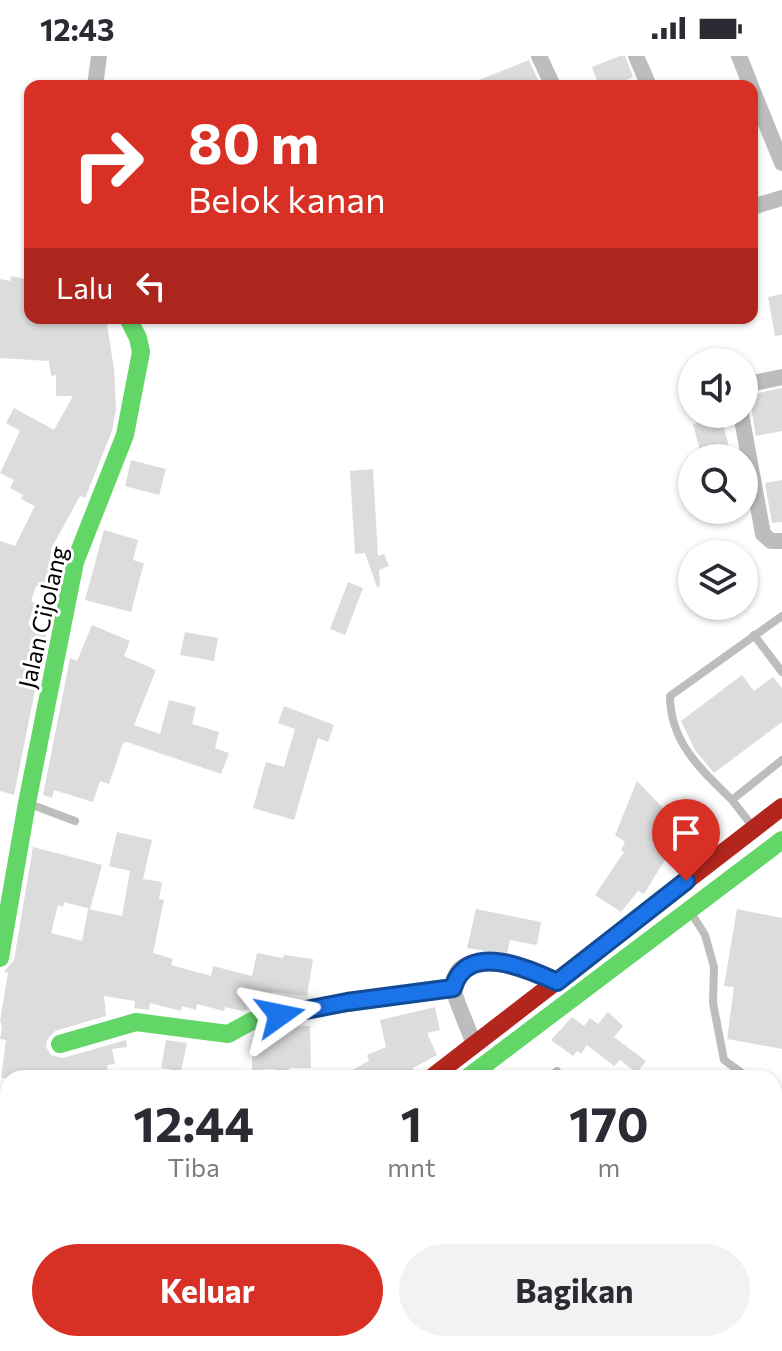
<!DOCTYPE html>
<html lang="id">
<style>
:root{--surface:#fff;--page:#f2f2f3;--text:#2b2b33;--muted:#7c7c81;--accent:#d93025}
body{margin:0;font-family:Commissioner,sans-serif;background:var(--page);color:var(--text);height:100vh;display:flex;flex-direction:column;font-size:30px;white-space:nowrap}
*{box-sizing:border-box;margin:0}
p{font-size:26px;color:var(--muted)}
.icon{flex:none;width:44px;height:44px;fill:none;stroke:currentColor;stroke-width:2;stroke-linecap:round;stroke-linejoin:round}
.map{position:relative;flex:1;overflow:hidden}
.details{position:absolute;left:0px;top:1014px;width:782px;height:282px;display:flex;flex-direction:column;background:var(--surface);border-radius:24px 24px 0 0;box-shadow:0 2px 6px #0004}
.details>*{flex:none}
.top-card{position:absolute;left:24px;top:24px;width:734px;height:244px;border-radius:16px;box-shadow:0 2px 6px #0004;background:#d93025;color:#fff;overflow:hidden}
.controls{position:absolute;left:678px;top:292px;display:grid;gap:16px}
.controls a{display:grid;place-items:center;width:80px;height:80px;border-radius:50%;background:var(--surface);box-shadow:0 2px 6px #0004;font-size:40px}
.pin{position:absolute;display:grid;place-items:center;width:68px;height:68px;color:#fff;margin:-82px -34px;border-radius:50% 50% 50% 0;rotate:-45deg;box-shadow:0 0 8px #0007}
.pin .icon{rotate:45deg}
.me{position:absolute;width:88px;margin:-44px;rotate:78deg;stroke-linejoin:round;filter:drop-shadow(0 0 6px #0008)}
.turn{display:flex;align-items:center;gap:28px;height:168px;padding:0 32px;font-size:36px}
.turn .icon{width:104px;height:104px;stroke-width:2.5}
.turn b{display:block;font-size:56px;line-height:68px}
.then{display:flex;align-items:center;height:76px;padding:0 32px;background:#0003;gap:16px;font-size:30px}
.eta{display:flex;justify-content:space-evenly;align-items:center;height:136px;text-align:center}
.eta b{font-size:48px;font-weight:700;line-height:56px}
.action{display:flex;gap:16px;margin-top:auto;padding:16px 32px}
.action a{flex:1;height:92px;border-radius:48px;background:var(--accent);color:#fff;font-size:32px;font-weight:700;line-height:92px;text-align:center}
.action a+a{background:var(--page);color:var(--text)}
.status{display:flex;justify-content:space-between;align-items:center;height:56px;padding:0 40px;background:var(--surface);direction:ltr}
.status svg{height:22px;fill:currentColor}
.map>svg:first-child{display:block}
.building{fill:#dcdcdc}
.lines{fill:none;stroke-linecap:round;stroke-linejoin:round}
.lane{stroke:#bdbdbd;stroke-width:8}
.street{stroke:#bdbdbd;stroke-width:16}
.fast{stroke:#63d668;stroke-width:18}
.jam{stroke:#b3261e;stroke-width:18}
.route-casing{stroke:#114b97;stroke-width:20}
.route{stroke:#1a73e8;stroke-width:14}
.labels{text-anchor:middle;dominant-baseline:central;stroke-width:6;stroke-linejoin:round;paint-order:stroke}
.street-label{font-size:24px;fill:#000;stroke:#fff}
</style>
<div class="status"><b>12:43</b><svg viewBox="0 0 49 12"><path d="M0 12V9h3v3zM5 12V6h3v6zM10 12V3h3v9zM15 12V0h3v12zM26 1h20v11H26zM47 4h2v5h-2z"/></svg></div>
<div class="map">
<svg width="782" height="1295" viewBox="0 0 782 1295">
<rect width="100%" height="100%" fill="#fff"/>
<g class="building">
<polygon points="620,0 625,0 633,21 611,30 599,30 592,11"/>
<polygon points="529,4 539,26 529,30 464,30"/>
<polygon points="11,220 30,224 30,262 106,262 114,313 116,353 112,375 85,442 80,440 51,493 47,533 36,530 31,545 35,547 28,569 47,575 14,739 0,735 0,485 15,490 35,450 21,443 23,439 10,432 14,424 0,417 20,375 6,367 14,352 54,374 73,340 56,340 56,319 51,320 49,305 0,302 0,223 10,225"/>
<polygon points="782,238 782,279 775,280 768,241"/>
<polygon points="782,332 782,375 756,380 752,356 745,340"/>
<polygon points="721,361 732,402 702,402 693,368"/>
<polygon points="131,404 166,413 159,439 125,430"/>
<polygon points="373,413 378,500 384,498 389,510 379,514 380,530 377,531 365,497 355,498 350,415"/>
<polygon points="782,424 782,466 772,467 765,427"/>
<polygon points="104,474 138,484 133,504 144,507 131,556 85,544"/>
<polygon points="348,526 363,532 345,579 330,573"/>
<polygon points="92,569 130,585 124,600 156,614 134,669 160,678 169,644 196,651 192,668 219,676 215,692 229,697 221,718 127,686 123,687 109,728 100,725 93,746 54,734 52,742 43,739 70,602 77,605"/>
<polygon points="185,576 218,582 214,605 180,599"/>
<polygon points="742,619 754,635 773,621 782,632 782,666 714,717 695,694 681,665"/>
<polygon points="284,650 334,669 328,686 318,682 294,764 253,752 266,706 284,711 295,673 278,667"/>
<polygon points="637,725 695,785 684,803 671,794 644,838 638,835 621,856 595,839 624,796 621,794 625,786 615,779"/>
<polygon points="117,776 152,784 143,823 162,826 159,843 164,844 153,897 173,903 171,909 211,920 213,910 252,920 257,897 283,902 284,899 313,903 307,940 273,936 271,947 242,955 225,951 224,955 197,948 196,954 182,950 181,955 150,947 149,954 134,952 135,945 104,940 106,960 55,975 47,984 46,991 51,999 63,1002 126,984 127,991 112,993 115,1008 107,1009 108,1015 68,1022 1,1022 6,984 0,983 2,971 0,965 8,917 4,916 14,904 33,791 102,809 90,853 64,846 63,851 58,849 51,877 82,885 88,853 122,860 130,815 109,810"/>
<polygon points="476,853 541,866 537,889 510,884 507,898 467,892"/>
<polygon points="737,853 782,862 782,993 727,983 734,931 724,930"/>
<polygon points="435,951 440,974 427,977 437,999 413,1012 414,1017 403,1022 337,1022 369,1005 367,999 386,991 380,964"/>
<polygon points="608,956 623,970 614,981 646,1005 637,1017 620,1004 614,1010 587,989 581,998 577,995 573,1000 551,984 572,961 584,970 590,962 598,968"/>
<polygon points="297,970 310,970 311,1012 289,1012 289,1022 276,1022 275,1013 252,1014 252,995 261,997 266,976"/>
<polygon points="166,984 187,987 181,1015 161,1012"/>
</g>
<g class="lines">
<g class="lane">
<polyline points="754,579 782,616"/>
<path d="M 732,744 C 701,714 670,686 670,640 L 782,560"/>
<polyline points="27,747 75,765"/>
<polyline points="753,771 732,744 782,704"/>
<polyline points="690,855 705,879 714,911 713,947 724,1004 749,1022"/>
<polyline points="547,1022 557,1015"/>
<polyline points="774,1037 782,1043"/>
<polyline points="315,1288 321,1295"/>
<polyline points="474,1295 483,1288"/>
</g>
<g class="street">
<polyline points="539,0 553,30"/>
<polyline points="636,0 649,30"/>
<polyline points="739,0 751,30"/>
<polyline points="95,30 99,0"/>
<polyline points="752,33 782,107"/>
<polyline points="752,151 782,142"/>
<polyline points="744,329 782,321"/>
<polyline points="741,358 763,478 771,485 782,485"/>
<path d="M 474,989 C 470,975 453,940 453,930 C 456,883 535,917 557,926"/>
<polyline points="774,1259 782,1243"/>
<polyline points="283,1288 288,1295"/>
<polyline points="680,1295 683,1288"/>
<polyline points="756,1295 760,1288"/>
</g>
<g class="fast">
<polyline points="0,902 27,747 75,506 125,379 141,296 138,282 128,262"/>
<polyline points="60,988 136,966 228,978 252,965 326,950 453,932"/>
<polyline points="467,1022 782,784"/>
<polyline points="71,1295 80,1288"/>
</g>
<g class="jam">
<polyline points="431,1022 782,751"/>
<polyline points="111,1295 120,1288"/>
</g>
</g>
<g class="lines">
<defs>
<path id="route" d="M 280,959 L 347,946 L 453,932 C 467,885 526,912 557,926 L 686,825"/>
</defs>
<use href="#route" class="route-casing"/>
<use href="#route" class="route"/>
</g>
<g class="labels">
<g class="street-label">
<text transform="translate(42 561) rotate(-77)">Jalan Cijolang</text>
</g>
</g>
</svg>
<div class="controls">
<a><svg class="icon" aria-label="sound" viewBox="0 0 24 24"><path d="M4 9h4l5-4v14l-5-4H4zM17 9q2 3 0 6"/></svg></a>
<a><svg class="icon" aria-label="search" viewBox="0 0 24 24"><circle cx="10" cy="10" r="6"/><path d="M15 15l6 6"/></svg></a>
<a><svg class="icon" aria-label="layers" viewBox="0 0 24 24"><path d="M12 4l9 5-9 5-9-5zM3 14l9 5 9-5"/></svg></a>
</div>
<div class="pin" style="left:686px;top:825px;background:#d93025"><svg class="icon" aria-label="arrive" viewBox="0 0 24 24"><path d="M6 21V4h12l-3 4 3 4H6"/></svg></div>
<svg class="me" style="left:280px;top:959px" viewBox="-20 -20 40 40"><path d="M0-17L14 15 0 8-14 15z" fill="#1a73e8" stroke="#fff" stroke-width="4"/></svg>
<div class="top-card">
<div class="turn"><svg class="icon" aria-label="right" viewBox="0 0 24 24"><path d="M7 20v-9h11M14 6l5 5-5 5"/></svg><div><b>80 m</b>Belok kanan</div></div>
<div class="then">Lalu<svg class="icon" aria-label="left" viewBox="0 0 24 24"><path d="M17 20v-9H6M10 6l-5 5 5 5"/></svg></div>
</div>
<section class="details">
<div class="eta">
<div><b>12:44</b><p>Tiba</p></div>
<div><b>1</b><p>mnt</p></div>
<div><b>170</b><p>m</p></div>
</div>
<div class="action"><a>Keluar</a><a>Bagikan</a></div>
</section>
</div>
